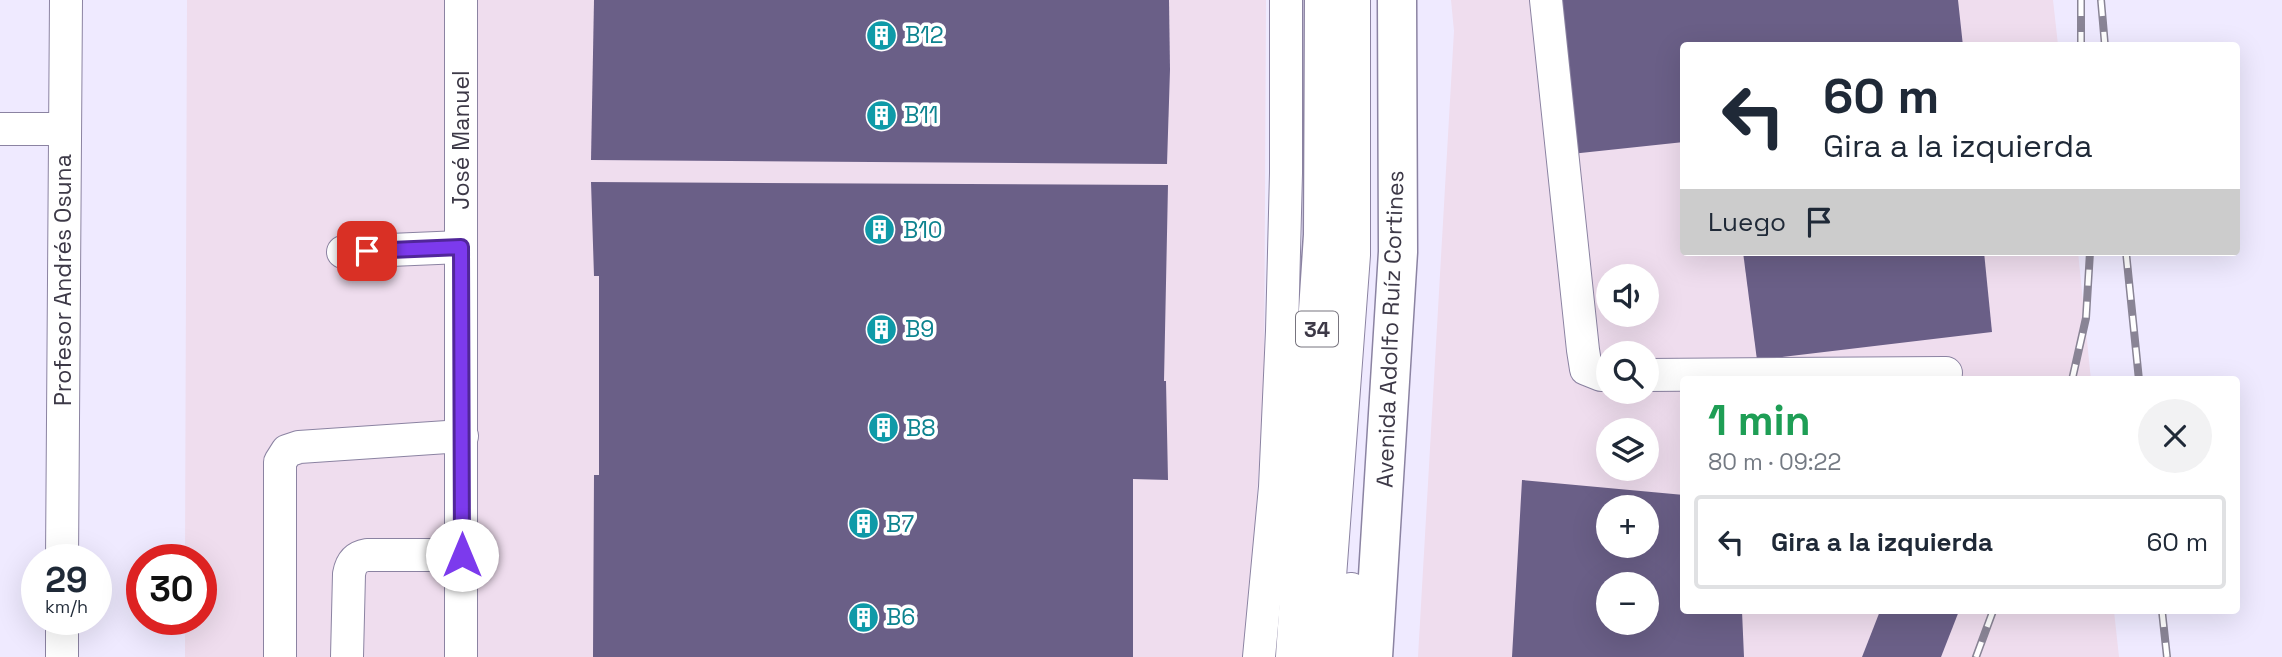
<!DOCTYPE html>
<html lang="es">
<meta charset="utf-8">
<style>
:root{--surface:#fff;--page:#f2f2f3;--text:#1f2937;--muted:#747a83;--line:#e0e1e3}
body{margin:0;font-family:"Space Grotesk",sans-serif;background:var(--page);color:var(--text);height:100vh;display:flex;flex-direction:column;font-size:26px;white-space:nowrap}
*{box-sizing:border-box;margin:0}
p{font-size:23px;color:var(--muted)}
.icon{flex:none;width:38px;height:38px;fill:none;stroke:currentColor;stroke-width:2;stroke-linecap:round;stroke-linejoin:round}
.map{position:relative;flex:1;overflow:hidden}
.side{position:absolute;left:1680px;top:376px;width:560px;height:238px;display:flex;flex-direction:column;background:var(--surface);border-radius:7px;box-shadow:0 7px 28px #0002}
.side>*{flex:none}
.banner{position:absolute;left:1680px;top:42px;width:560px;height:214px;border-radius:7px;box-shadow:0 7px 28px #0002;background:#fff;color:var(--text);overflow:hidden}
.fabs{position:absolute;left:1596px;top:264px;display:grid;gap:14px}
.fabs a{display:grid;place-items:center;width:63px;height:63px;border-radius:50%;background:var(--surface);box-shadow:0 7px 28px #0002;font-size:35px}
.speed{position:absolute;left:21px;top:544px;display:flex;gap:14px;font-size:35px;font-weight:700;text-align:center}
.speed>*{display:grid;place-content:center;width:91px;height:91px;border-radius:50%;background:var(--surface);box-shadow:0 7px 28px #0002;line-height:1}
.speed small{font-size:18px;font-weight:400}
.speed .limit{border:10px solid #d22;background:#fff;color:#111}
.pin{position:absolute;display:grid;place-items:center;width:60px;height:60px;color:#fff;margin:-30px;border-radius:14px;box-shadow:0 4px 10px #0006}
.me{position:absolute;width:77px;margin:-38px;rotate:0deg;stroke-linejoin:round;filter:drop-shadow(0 0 5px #0008)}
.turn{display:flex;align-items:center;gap:24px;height:147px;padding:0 28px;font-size:32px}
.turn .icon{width:91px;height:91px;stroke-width:2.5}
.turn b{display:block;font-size:49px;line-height:60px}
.then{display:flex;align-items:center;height:66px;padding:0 28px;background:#0003;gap:14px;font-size:26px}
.round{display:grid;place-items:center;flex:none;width:74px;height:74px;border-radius:37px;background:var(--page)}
.overview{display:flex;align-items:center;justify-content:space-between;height:119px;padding:0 28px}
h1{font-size:42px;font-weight:700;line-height:52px;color:#1e9e55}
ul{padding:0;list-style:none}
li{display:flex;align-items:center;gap:21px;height:94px;margin:0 14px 10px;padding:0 14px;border:4px solid var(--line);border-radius:7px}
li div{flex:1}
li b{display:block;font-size:26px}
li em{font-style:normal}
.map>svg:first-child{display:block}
.industrial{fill:#efddee;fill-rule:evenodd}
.building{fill:#6a5f87;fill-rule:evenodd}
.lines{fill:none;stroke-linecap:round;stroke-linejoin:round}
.minor-casing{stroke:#8b83a2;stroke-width:34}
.major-casing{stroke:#8b83a2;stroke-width:41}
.minor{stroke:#fff;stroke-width:32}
.major{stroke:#fff;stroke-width:38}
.rail-casing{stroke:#898495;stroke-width:8}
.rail{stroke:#fff;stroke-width:5;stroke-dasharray:16;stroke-linecap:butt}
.route-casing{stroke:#51269a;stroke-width:18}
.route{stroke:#7c3aed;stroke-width:12}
.labels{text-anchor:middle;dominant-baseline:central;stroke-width:7;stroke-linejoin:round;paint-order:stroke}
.shield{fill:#fff;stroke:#77747e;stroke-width:2}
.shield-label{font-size:21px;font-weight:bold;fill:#3d3947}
.culture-label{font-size:23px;fill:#0d838f;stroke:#fff;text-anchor:start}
.street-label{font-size:23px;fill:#3d3947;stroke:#fff}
</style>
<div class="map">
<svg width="2282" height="657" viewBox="0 0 2282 657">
<rect width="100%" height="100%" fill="#efeaff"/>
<g class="industrial">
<polygon points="187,0 1266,0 1264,394 1246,657 185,657 185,620 201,620 201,560 185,560"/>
<path d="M 1451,0 L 2053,0 L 2058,45 L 1684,46 L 1684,252 L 2078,252 L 2091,380 L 1684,380 L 1684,611 L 2114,611 L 2119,657 L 1418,657 L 1454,31 ZM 1608,276 L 1647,276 L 1647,315 L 1608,315 ZM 1608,354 L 1647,354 L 1647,392 L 1608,392 ZM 1608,430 L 1647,430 L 1647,469 L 1608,469 ZM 1608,508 L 1647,508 L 1647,546 L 1608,546 ZM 1608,584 L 1647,584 L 1647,623 L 1608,623 Z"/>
</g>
<g class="building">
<polygon points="594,0 1169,0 1170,70 1167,164 591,160"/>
<polygon points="1559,0 1958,0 1963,46 1684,46 1684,142 1571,154"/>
<polygon points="591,182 1168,185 1164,381 1166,381 1168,480 1133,479 1133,657 593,657 594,475 599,475 599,276 594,276"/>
<polygon points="1743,252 1984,252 1992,332 1757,360"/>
<path d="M 1522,480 L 1684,495 L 1684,611 L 1742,611 L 1744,657 L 1512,657 ZM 1608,508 L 1647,508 L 1647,546 L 1608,546 ZM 1608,584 L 1647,584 L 1647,623 L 1608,623 Z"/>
<polygon points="1880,611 1959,611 1941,657 1862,657"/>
</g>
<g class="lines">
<defs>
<g id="minor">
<polyline points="461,0 461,657"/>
<polyline points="1546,0 1583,350 1586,369 1601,375 1608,375"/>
<polyline points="0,129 64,129"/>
<polyline points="343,252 461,247"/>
<polyline points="1647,375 1946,373"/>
<polyline points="62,560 66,0"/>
<polyline points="62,657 62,620"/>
<polyline points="280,657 280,462 287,451 299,447 462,436"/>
<path d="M 347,657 L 349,574 C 351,563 355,557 367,555 L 462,555"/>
<polyline points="1259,657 1275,487 1282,331 1286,173 1286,0"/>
<polyline points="1324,657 1354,255 1354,0"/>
<polyline points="1346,657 1351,589"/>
</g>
<g id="major">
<polyline points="1295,657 1323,235 1324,0"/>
<polyline points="1373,657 1398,252 1397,0"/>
</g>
</defs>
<use href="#minor" class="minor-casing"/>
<use href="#major" class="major-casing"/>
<use href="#minor" class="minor"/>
<use href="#major" class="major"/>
<defs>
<g id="rail">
<polyline points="2081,0 2081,46"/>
<polyline points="2101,0 2105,46"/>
<polyline points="2126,252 2139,380"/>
<polyline points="2072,380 2086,318 2090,252"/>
<polyline points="2162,611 2167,657"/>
<polyline points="1976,657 1993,611"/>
</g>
</defs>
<use href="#rail" class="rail-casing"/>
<use href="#rail" class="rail"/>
</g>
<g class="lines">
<defs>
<polyline id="route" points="367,251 461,247 462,555"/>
</defs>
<use href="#route" class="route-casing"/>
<use href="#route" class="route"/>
</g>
<defs>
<symbol id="building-disc" viewBox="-11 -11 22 22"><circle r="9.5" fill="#0f9aa8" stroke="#fff"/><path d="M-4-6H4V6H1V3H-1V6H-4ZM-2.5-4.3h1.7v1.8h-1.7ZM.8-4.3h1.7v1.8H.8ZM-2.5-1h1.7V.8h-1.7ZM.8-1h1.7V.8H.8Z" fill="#fff"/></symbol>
</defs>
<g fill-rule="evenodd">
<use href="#building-disc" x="864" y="18" width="35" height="35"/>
<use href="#building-disc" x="864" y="98" width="35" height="35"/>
<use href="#building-disc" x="862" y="212" width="35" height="35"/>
<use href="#building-disc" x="864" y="312" width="35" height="35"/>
<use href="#building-disc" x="866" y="410" width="35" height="35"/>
<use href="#building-disc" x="846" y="506" width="35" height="35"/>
<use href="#building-disc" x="846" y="600" width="35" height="35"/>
</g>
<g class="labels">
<rect class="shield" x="1296" y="311.5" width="42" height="35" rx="5"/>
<g class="shield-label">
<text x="1317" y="329">34</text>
</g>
<g class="culture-label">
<text x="905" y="35">B12</text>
<text x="904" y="115">B11</text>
<text x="903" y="230">B10</text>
<text x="905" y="329">B9</text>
<text x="906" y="428">B8</text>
<text x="886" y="524">B7</text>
<text x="886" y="617">B6</text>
</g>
<g class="street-label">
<text transform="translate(461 140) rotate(-90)">José Manuel</text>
<text transform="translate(63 280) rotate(-90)">Profesor Andrés Osuna</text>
<text transform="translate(1390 329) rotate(-88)">Avenida Adolfo Ruíz Cortines</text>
</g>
</g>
</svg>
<div class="fabs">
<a><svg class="icon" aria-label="sound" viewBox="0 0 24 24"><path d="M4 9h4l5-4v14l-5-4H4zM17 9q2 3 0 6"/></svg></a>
<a><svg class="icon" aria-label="search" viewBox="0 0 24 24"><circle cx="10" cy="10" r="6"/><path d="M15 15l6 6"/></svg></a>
<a><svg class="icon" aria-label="layers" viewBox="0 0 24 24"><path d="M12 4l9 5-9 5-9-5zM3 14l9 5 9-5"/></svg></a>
<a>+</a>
<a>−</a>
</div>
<div class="speed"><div>29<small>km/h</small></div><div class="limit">30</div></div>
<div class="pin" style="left:367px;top:251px;background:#d93025"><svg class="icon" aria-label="arrive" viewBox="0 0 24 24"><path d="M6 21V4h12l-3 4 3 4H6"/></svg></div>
<svg class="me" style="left:462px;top:555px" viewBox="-20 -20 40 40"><circle r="19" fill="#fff"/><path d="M0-13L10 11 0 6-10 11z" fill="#7c3aed"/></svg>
<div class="banner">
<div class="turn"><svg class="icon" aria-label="left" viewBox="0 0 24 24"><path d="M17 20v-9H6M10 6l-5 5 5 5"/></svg><div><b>60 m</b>Gira a la izquierda</div></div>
<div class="then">Luego<svg class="icon" aria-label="arrive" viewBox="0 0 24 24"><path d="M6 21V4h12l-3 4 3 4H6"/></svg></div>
</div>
<section class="side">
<div class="overview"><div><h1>1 min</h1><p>80 m · 09:22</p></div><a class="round"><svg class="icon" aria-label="close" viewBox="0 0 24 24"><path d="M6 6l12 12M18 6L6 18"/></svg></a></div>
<ul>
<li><svg class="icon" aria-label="left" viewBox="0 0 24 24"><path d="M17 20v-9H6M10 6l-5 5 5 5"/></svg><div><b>Gira a la izquierda</b></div><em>60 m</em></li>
</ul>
</section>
</div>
